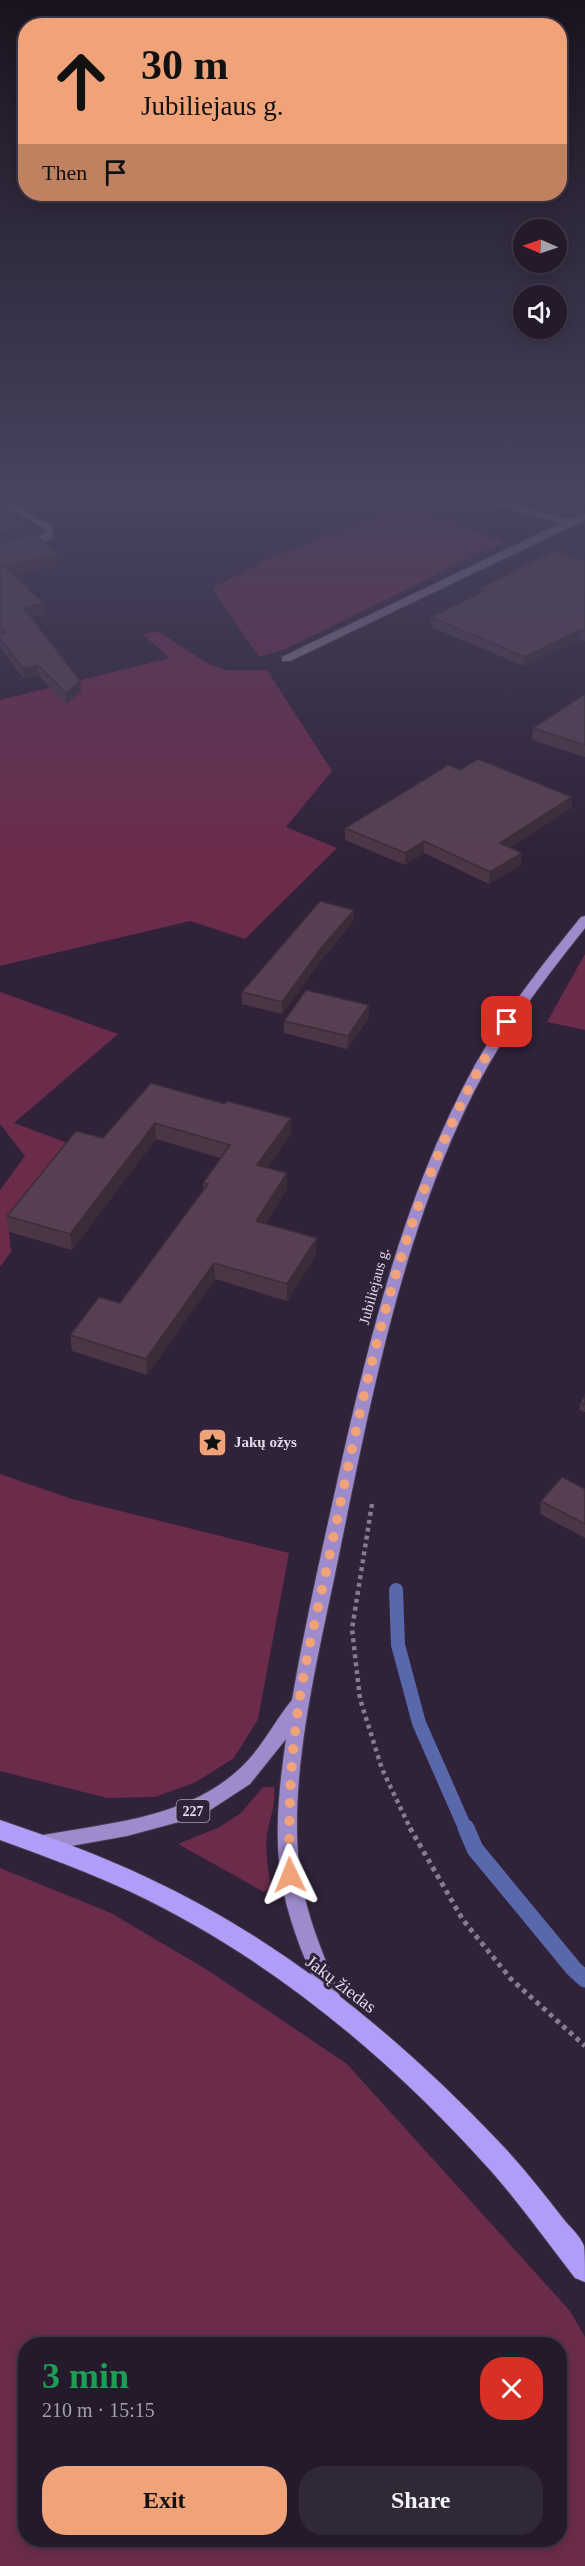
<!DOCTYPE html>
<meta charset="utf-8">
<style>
:root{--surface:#241a2b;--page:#302737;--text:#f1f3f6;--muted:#a3a1a9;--line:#413847;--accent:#f0a279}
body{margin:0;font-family:"Times New Roman",serif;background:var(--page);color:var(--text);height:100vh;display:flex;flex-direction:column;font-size:22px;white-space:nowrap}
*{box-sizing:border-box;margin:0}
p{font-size:20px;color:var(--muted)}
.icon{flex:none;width:33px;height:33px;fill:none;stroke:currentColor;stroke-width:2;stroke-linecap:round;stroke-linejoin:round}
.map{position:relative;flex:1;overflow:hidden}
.drawer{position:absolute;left:18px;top:2337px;width:549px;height:210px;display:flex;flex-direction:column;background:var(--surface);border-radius:24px;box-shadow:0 3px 15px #0003,0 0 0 2px var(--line)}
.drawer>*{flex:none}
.top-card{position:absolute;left:18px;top:18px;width:549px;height:183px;border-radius:24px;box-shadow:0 3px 15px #0003,0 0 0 2px var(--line);background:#f0a279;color:#111;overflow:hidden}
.needle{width:39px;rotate:272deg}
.fabs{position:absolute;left:513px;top:219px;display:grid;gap:12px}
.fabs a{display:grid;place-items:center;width:54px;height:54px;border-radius:50%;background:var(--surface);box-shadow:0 3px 15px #0003,0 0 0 2px var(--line);font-size:30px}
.pin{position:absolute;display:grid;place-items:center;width:51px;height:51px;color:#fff;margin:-26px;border-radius:12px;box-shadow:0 3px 9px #0006}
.me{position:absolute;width:66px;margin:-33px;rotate:358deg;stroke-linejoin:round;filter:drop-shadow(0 0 4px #0008)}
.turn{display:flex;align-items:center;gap:21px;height:126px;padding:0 24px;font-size:27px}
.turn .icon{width:78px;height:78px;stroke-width:2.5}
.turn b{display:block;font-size:42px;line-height:51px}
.then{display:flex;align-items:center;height:57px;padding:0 24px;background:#0003;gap:12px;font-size:22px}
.round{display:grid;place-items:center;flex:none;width:63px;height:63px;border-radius:24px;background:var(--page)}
.overview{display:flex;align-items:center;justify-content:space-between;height:102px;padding:0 24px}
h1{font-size:36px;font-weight:700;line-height:45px;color:#1e9e55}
.primary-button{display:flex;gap:12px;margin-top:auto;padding:12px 24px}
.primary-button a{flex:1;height:69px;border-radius:24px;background:var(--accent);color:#111;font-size:24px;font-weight:700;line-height:69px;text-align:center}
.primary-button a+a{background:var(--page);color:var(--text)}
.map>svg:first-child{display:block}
.green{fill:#6b2c4c;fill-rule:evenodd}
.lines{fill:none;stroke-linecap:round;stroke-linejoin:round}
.stream-far1{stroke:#5967ab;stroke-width:14}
.stream{stroke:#5967ab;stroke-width:17}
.street-casing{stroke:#483c4f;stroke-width:2}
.primary-casing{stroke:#483c4f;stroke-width:2}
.highway-casing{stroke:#483c4f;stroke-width:2}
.path-far1{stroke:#877c8e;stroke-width:4.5;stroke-dasharray:4 4;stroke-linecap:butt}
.path{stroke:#877c8e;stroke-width:5;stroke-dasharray:4.5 4.5;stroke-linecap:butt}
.street{fill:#81718b;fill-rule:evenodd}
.primary{fill:#9d8bcc;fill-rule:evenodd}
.highway{fill:#b09df8;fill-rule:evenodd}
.wall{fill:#4a3647}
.shaded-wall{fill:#3c2c39}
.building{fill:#563f52;stroke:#3c2c39;stroke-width:1.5}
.route{stroke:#f0a279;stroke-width:10;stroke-dasharray:0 18}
.labels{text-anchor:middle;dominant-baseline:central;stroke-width:6;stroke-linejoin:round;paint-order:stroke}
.shield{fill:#302239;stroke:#aca2b3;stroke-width:1.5}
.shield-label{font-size:14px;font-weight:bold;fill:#e1d9e7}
.street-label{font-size:15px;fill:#e1d9e7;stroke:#302239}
.poi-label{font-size:15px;font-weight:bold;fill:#e1d9e7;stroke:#302239;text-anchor:start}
.near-street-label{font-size:18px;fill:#e1d9e7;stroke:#302239}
</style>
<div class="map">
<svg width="585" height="2566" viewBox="0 0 585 2566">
<rect width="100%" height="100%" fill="#302239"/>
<g class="green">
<polygon points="403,505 503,542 285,649 259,657 212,588 268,559"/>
<polygon points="154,632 161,633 210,665 227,670 267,670 332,771 286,827 337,848 245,939 190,921 0,966 0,700 170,658 142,634"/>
<polygon points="585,954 585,1030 547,1022"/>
<polygon points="0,992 118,1034 14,1123 78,1147 9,1232 11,1252 0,1267 0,1190 25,1156 0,1124"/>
<polygon points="0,1474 72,1499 289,1553 258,1719 234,1758 196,1782 155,1797 107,1798 0,1771"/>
<path d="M 263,1787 L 274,1787 C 276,1804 270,1818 267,1834 C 265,1852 268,1870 271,1887 L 264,1892 L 178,1844 L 220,1827 L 241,1813 Z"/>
<path d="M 0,1868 L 111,1913 L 209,1971 L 347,2064 L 570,2311 L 585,2337 L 585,2566 L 0,2566 ZM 26,2344 L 560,2344 L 560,2540 L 26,2540 Z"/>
</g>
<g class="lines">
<polyline class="stream-far1" points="396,1590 398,1645 419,1723 466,1830"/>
<polyline class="stream" points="466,1828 475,1849 574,1969 585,1979"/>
<defs>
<g id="street">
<polygon points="454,493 467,493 569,519 585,514 585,520 290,661 282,661 282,657 561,523 455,495"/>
<polygon points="0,496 52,526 53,537 47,541 0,552 0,546 45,534 45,529 0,503"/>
</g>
<path id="primary" d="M 585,916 L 585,928 C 550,972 517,1015 489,1064 C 403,1216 370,1405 335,1574 C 317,1661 289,1776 299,1864 C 304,1914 326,1960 344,2006 L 341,2013 L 334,2016 L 327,2013 L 324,2006 C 309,1968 291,1930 283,1889 C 273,1840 279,1788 286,1739 L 250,1784 L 201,1816 L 127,1836 L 43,1851 L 36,1849 L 33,1843 L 36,1837 L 43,1835 C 109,1823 184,1818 236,1772 C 260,1752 273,1723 292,1700 C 305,1623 323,1546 340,1469 C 371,1331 406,1190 475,1065 C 505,1012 542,965 581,917 Z"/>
<path id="highway" d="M 0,1820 C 50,1837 100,1855 148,1878 C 283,1941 399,2036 501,2144 C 524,2168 544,2194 565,2221 C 571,2228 581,2237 584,2246 C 585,2254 585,2272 585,2282 L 575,2278 C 547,2242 521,2205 491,2171 C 390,2058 269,1957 131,1892 C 88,1872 44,1856 0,1840 Z"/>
</defs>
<use href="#street" class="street-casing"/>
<use href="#primary" class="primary-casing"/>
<use href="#highway" class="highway-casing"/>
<polyline class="path-far1" points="372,1504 352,1629 360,1699 382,1769 411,1830"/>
<polyline class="path" points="410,1828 463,1920 511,1979 585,2046"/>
<use href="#street" class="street"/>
<use href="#primary" class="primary"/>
<use href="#highway" class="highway"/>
</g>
<g class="wall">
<polygon points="0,503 26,526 26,537 14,540 57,554 58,565 13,575 43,603 44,614 31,617 80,681 81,692 66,704 39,676 24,679 0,647"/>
<polygon points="585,562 585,641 579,640 524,666 431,627 431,617 481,593 481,588"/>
<polygon points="585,694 585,757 532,740 533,728"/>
<polygon points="460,770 572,797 571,808 510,848 522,853 521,865 489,884 424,853 405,865 345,840 345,828"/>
<polygon points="354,910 353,922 322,959 282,1014 242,1004 242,992"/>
<polygon points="369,1018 347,1049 284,1033 284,1021"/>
<polygon points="151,1083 291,1134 267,1168 287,1173 287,1189 265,1224 316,1254 287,1301 215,1279 147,1375 72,1351 70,1335 120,1303 203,1190 203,1183 220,1158 156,1139 72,1250 9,1232 7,1216 103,1138"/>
<polygon points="585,1395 585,1412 579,1410 580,1403"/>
<polygon points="585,1489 585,1538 540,1514 541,1501"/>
</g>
<g class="shaded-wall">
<polygon points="26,526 26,537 0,544 0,533"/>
<polygon points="57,554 58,565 5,577 4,566"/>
<polygon points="43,603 44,614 25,618 24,608"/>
<polygon points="580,630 579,640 524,666 525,657"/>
<polygon points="38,665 39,676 24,679 23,668"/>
<polygon points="80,681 81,692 66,704 66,693"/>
<polygon points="572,797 571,808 499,855 500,843"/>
<polygon points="424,841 424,853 405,865 405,853"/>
<polygon points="522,853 521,865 489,884 490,872"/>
<polygon points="354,910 353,922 322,959 282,1014 282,1002 322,947"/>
<polygon points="369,1005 369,1018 347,1049 348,1036"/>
<polygon points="291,1118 291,1134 258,1181 257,1165"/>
<polygon points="155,1123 156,1139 72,1250 70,1234"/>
<polygon points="287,1173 287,1189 256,1237 256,1221"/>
<polygon points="317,1238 316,1254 287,1301 287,1284"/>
<polygon points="214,1263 215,1279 147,1375 146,1359"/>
</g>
<g class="building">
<polygon points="0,503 26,526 0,533"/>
<polygon points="36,535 57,554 4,566 43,603 24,608 80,681 66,693 38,665 23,668 0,638 0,634 6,633 0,627 0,543"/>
<polygon points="554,551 585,562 585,631 580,630 525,657 431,617 487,590 481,588"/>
<polygon points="585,694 585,745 533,728"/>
<polygon points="478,759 572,797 500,843 522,853 490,872 424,841 405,853 345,828 448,765 460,770"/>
<polygon points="320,901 354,910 322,947 282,1002 242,992"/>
<polygon points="306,990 369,1005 348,1036 284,1021"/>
<polygon points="151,1083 225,1104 227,1101 291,1118 257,1165 287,1173 256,1221 317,1238 287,1284 214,1263 146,1359 70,1335 99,1297 120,1303 208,1184 203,1183 230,1145 155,1123 70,1234 7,1216 76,1131 103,1138"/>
<polygon points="585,1395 585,1404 580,1403"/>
<polygon points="562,1477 585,1489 585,1524 541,1501"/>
</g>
<linearGradient id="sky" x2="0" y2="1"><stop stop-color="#1a131f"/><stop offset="0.58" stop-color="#48445f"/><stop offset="1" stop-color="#48445f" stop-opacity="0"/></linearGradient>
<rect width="585" height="852" fill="url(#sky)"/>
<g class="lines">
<path class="route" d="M 290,1875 C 288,1818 290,1760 299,1703 C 307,1650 321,1597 332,1544 C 369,1365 407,1178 507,1022"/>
</g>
<defs>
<symbol id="sight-square" viewBox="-11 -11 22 22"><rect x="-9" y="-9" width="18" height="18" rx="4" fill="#f0a279" stroke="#302239"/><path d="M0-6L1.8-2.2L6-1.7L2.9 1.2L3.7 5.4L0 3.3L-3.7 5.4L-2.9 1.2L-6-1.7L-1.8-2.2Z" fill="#111"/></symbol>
</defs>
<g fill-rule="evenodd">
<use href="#sight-square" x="196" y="1426" width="33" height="33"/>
</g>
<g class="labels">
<rect class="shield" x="176.5" y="1800" width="33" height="22" rx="4.5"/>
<g class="shield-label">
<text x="193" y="1811">227</text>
</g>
<g class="street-label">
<text transform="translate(374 1286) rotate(-75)">Jubiliejaus g.</text>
</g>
<g class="poi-label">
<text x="234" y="1442">Jakų ožys</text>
</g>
<g class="near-street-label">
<text transform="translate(341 1984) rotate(37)">Jakų žiedas</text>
</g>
</g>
</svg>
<div class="fabs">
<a><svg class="needle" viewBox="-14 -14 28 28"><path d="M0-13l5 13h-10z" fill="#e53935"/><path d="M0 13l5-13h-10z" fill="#a3a1a9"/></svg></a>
<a><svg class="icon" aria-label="sound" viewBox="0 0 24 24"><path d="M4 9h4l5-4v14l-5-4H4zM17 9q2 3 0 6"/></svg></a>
</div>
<div class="pin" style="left:507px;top:1022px;background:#d93025"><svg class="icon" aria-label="arrive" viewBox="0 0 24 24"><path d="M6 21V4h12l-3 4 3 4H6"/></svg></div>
<svg class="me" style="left:290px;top:1875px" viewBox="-20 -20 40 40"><path d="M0-17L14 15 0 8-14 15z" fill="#f0a279" stroke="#fff" stroke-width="4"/></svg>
<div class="top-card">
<div class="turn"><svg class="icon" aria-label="ahead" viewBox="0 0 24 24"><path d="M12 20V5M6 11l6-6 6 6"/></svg><div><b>30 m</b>Jubiliejaus g.</div></div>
<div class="then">Then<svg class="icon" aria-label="arrive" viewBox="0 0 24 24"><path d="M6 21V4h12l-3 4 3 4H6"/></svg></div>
</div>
<section class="drawer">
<div class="overview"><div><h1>3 min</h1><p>210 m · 15:15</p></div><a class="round" style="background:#d93025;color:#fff"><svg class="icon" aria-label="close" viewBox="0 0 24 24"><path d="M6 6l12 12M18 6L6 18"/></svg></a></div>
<div class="primary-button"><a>Exit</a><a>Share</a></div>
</section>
</div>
